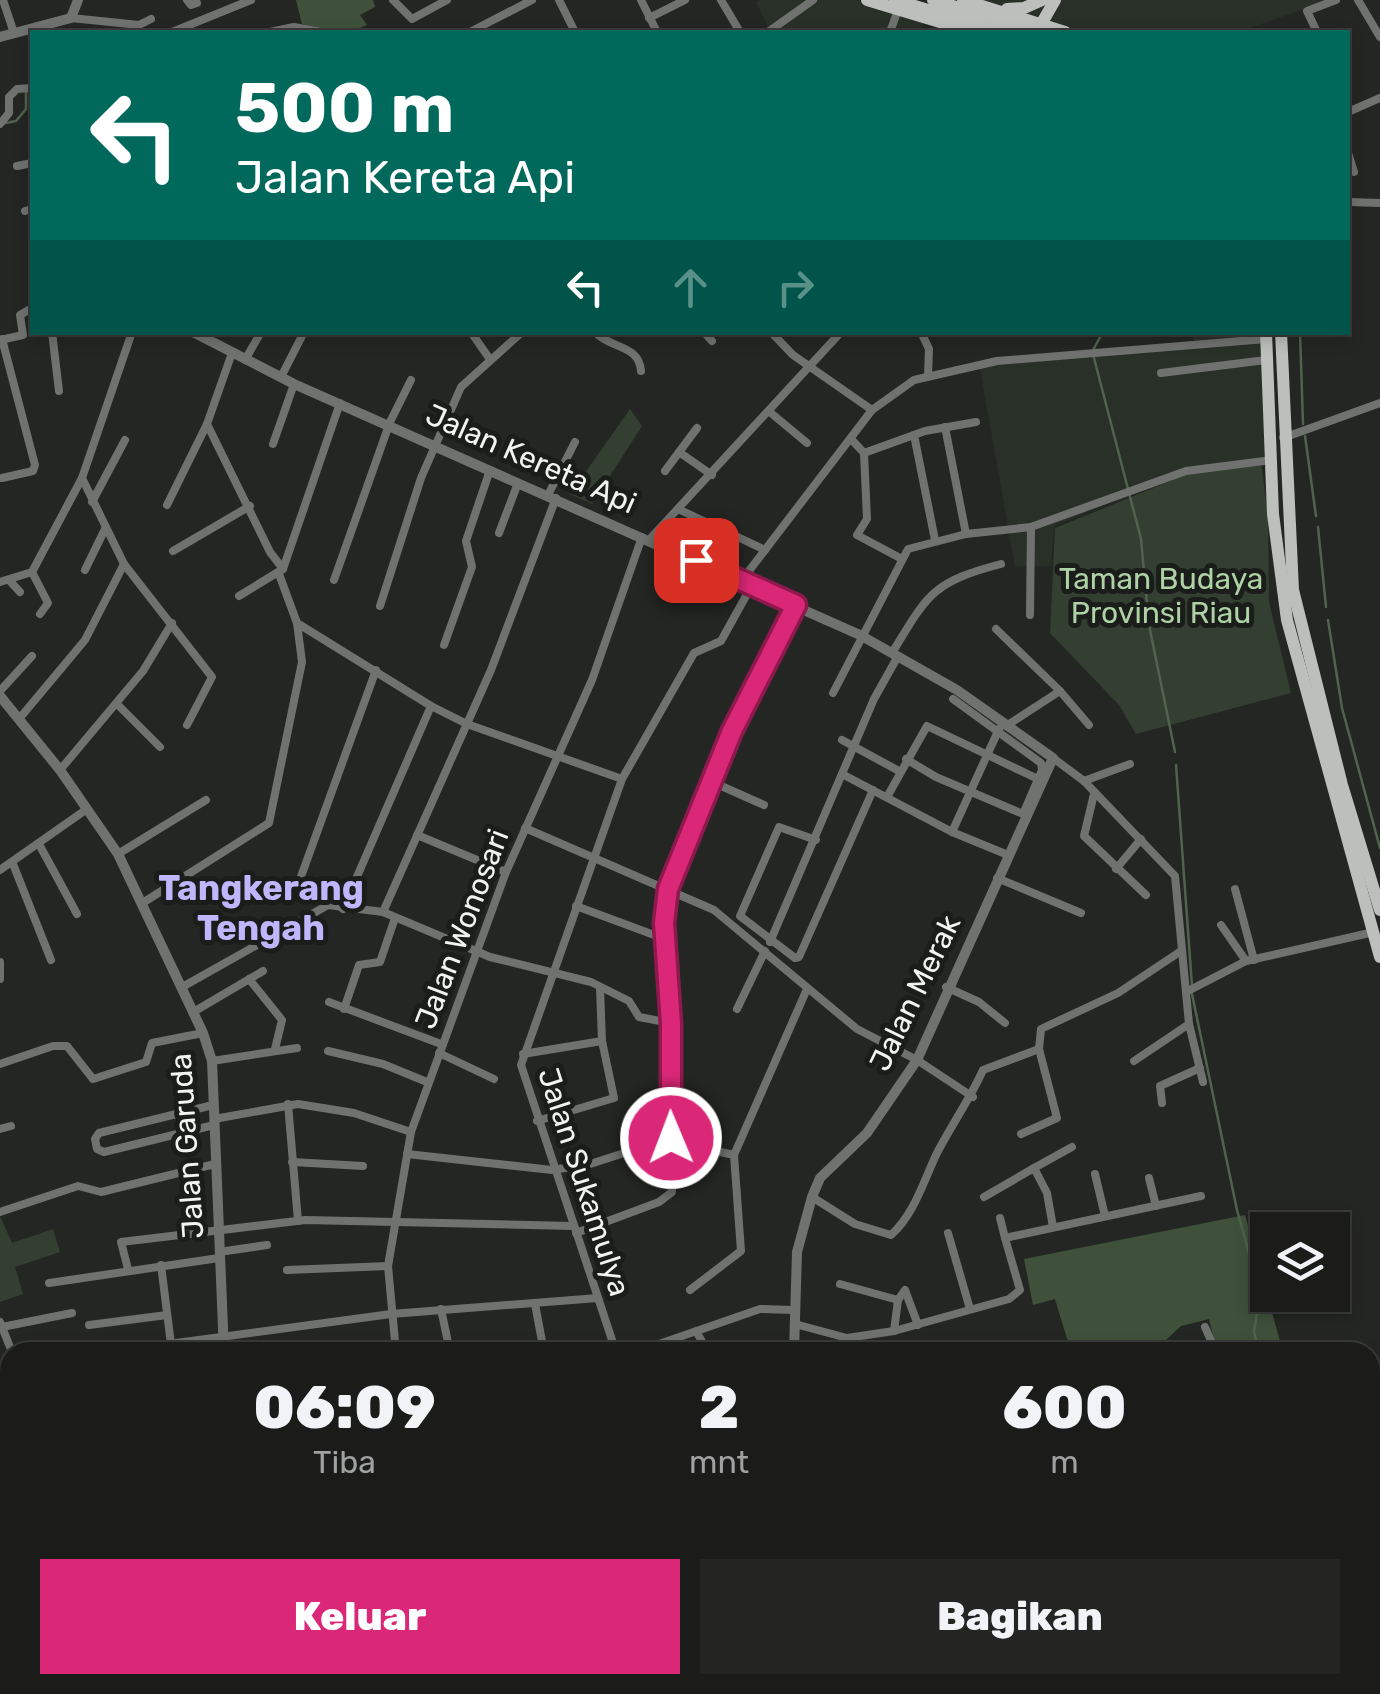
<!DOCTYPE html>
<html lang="id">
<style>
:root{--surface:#1b1c1a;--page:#242523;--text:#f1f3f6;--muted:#a0a1a2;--line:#393a39;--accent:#db2777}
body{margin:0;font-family:Rubik,sans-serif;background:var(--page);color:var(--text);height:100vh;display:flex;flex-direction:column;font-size:38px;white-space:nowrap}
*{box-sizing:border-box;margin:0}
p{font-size:32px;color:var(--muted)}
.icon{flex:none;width:55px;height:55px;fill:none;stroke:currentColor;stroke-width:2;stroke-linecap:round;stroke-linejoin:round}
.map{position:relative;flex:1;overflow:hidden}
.drawer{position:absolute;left:0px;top:1342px;width:1380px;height:352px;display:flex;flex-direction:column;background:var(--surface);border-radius:30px 30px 0 0;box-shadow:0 5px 15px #0003,0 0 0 2px var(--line)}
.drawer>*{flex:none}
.banner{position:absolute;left:30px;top:30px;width:1320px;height:305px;border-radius:0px;box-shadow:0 5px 15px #0003,0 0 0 2px var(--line);background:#00695c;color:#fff;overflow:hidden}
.controls{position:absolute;left:1250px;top:1212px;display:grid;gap:20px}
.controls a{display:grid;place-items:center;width:100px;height:100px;border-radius:0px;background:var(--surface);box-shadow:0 5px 15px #0003,0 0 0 2px var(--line);font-size:50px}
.pin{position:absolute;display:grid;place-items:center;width:85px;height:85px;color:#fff;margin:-42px;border-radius:20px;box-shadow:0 5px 15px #0006}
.me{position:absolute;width:110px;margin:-55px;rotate:359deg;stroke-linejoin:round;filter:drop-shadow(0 0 8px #0008)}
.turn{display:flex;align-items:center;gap:35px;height:210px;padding:0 40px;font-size:45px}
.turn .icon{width:130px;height:130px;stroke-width:2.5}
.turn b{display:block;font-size:70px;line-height:85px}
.lanes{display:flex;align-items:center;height:95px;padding:0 40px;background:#0003;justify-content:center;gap:50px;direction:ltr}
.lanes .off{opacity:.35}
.eta{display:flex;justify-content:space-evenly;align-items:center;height:170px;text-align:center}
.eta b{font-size:60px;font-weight:800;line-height:70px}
.action{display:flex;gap:20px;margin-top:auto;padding:20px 40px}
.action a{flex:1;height:115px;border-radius:0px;background:var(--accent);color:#fff;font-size:40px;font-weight:800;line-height:115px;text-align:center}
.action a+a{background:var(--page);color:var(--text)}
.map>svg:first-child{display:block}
.built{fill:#293028}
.green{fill:#333f30}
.forest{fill:#3f513b}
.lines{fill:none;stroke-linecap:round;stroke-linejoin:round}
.stream{stroke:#50634d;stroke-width:2.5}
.minor{stroke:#707270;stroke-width:8}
.tertiary{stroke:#707270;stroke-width:10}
.primary{stroke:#bcbfbc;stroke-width:12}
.primary-bridge{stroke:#bcbfbc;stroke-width:12}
.route-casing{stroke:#8e194d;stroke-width:25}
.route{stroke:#db2777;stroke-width:18}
.labels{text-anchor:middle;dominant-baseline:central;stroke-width:10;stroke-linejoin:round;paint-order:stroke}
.street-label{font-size:30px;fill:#f3f4f2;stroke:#1a1d1a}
.park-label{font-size:30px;fill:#aed2a6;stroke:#1a1d1a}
.quarter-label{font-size:35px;font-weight:bold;fill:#c0b6fe;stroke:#1a1d1a}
</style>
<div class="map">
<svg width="1380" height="1694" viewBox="0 0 1380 1694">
<rect width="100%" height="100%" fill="#242623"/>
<g class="built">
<polygon points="760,0 857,0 924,22 921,32 763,32 768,27 756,2"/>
<polygon points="973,0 1329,0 1239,32 1078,32"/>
<polygon points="1194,333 1262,333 1268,444 1264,461 1152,485 1054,526 1051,566 1015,567 979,363 1194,341"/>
</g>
<g class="green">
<polygon points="630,409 642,426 592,504 570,494"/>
<polygon points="1261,462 1268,515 1269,602 1291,693 1136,734 1119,705 1050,633 1055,528 1198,470"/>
<polygon points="0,1216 12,1243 53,1229 60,1252 15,1267 23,1294 0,1302"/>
</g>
<g class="forest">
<polygon points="296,0 373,0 375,7 360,15 367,25 350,32 324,32 322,28 302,24"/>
<polygon points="1245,1215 1283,1352 1217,1352 1209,1319 1181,1326 1153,1352 1071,1352 1055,1299 1033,1305 1024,1259"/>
</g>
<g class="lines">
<g class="stream">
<polyline points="6,123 16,121 26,109 26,93"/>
<polyline points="1300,332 1303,424"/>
<polyline points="1093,350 1103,332"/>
<polyline points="1094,358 1141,539 1149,625 1175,752"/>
<polyline points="1305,436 1316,516"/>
<polyline points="1318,527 1326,607"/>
<polyline points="1328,620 1342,708 1380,848"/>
<polyline points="1176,765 1192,986"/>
<polyline points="1192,994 1237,1210 1260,1293 1254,1332 1259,1352"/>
<polyline points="1184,1694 1205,1685"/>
</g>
<g class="minor">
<polyline points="3,0 14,33"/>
<polyline points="187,0 191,5 197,3"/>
<polyline points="393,0 412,19 447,0"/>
<polyline points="559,0 575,32"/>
<polyline points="641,0 657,32"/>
<polyline points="721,0 740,32"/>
<polyline points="1358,0 1380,37"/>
<polyline points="71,18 139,25 151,19"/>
<polyline points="649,18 685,0"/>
<polyline points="172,32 251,0"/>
<polyline points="270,32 294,27 322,32"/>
<polyline points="470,32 532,0"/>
<polyline points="768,32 813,0"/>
<polyline points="890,32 898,10"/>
<polyline points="1317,32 1307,11 1336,0"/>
<polyline points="1348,112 1380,98"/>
<polyline points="0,124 9,113 9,97 17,89 32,88"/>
<polyline points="1348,153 1354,172"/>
<polyline points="17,166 32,163"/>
<polyline points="1348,202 1380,203"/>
<polyline points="25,211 32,209"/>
<polyline points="52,332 59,391"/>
<polyline points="132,332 82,478 124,564 212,677 187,725"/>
<polyline points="471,332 489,358"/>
<path d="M 595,332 C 610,349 639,344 641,371"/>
<polyline points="704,332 712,341"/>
<polyline points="771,332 793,355 872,410"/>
<polyline points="921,332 929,349 928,375"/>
<polyline points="0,340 23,335 20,315 32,308"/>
<polyline points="245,360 261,332"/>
<polyline points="1161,373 1266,360"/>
<polyline points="281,377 304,332"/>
<polyline points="771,413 807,443"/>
<polyline points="207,424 270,552 283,569"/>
<polyline points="945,427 966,534"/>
<polyline points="914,435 935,540"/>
<polyline points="1283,438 1380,403"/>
<polyline points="851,439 864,453 867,519 857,535 900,558"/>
<polyline points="273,444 294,384"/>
<polyline points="679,452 712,475"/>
<polyline points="864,453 925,431 976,422"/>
<polyline points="665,471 697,428"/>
<polyline points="2,478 33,471 35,465 2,339"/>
<polyline points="548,495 575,442"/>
<polyline points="92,502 125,440"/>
<polyline points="167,505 207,424 232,353"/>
<polyline points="680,510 765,550"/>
<polyline points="499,533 518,483"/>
<polyline points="649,540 841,332"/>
<polyline points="173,551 250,506"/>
<polyline points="85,570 105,529"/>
<polyline points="32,572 48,603 40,614"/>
<polyline points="9,580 20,592"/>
<polyline points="334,580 390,422 411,380"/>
<polyline points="742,580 872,410 914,380 997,361 1266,339"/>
<polyline points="0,582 32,572 82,478"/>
<polyline points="239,596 283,569 340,403"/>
<polyline points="380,606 421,478 461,387 522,332"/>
<polyline points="1030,615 1031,527"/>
<polyline points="297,623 431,706 467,724 622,779"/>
<polyline points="996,629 1060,691"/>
<polyline points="444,645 472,567 466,541 490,470"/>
<path d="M 892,653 C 928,594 932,582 1001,564"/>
<polyline points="376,670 299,882 328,905 383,912 490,957 591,982 629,1001 639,1017 671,1023"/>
<polyline points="0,691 32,656"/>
<polyline points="833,693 908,549 966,534 1031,527 1186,471 1272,460"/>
<polyline points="117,704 160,747"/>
<polyline points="19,719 85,640 124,564"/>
<polyline points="1006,726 1060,691 1089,725"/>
<polyline points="842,740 899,771"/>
<polyline points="1053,758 1084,781 1175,876 1189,1024 1134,1061"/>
<polyline points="906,759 936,777 1023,814 1042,770 1041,763 953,699"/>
<polyline points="60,770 143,671 172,623"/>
<polyline points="842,774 952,832 1008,855"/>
<polyline points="710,781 764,805"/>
<polyline points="1084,781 1130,764"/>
<polyline points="1094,794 1084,836 1146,895"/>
<polyline points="887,797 927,726 1038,779"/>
<polyline points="525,828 714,910 857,1029 917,1060 973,1097"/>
<polyline points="952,832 999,729"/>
<polyline points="417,835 506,872"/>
<polyline points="816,840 779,827 740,916 795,958 799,957 873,790"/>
<polyline points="40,846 77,914"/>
<polyline points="118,854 206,800"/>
<polyline points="13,864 51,960"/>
<polyline points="1116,869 1141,839"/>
<polyline points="0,870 87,809"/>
<polyline points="997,878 1081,913"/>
<polyline points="1235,889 1254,960"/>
<polyline points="144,902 269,823 302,662 297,623 279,574"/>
<polyline points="576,906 665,939"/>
<polyline points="343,909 431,706"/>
<polyline points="383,912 491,670 556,498"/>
<polyline points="1221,925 1246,961"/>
<polyline points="770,942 874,699 898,656"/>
<polyline points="0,962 0,979"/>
<polyline points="249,979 282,1020 275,1049"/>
<polyline points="184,986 328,905"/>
<polyline points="946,987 979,1002 1005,1023"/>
<polyline points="1186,992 1246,961 1374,932"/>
<polyline points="329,1002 441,1044"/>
<polyline points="344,1009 359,965 380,962 395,918"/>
<polyline points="737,1009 765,951"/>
<polyline points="195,1011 263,971"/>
<polyline points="1189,1024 1203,1082"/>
<polyline points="328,1051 383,1064 427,1082"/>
<polyline points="439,1053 494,1079"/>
<polyline points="523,1054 602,1041"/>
<polyline points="212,1061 297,1048"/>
<polyline points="0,1064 53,1046 67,1046 93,1079 146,1062 152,1043 203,1033"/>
<polyline points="1162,1103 1160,1086 1200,1068"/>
<polyline points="288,1104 298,1221"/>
<polyline points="213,1105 99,1133 95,1139 97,1149 104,1152 214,1125"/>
<polyline points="214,1119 298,1104 354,1113 411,1132"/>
<polyline points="537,1121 614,1098 602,1041 600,988"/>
<polyline points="0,1129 11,1126"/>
<polyline points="1021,1134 1057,1118 1039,1049 1041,1029 1118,993 1181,951"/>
<polyline points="407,1154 552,1170 590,1164 671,1138"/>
<polyline points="672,1155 707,1149 734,1155"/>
<polyline points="292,1162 363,1166"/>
<polyline points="1095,1174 1105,1216"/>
<polyline points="1149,1178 1156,1206"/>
<path d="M 812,1197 L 855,1224 L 891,1235 C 914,1215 924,1180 937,1153 C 952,1124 970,1099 983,1070 L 1039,1049"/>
<polyline points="984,1197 1034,1168"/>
<polyline points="0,1212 78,1186 101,1192 215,1164"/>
<polyline points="1000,1218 1005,1238"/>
<polyline points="1053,1227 1047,1193 1034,1168 1072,1147"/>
<polyline points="576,1233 659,1202 672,1192 671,1023 663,923 668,889 732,731 796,606"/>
<polyline points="948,1233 970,1309"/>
<polyline points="219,1252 267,1245"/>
<polyline points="161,1265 171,1344"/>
<polyline points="128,1269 121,1242 305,1220 573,1226"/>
<polyline points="287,1270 388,1266"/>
<polyline points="49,1283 219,1258"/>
<polyline points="840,1284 898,1300"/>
<polyline points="690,1290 741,1251 734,1155 807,989"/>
<polyline points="535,1304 544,1352"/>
<polyline points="441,1309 450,1352"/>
<polyline points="0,1322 12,1352"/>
<polyline points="795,1324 847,1338 894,1331 1009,1299 1020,1290 1005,1238 1201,1196"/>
<polyline points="89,1325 167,1315"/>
<polyline points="2,1327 72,1313"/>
<polyline points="1205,1327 1216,1352"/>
<polyline points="696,1331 708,1352"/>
<polyline points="894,1331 898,1300 905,1290 918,1325"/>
<polyline points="109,1352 391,1314 598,1298"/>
<polyline points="396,1352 388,1266 411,1132 506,872 592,680 642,537"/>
<polyline points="616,1352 521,1065 622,779 694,653 721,641 752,585"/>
<polyline points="636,1352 760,1309 794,1310"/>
<polyline points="0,1413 10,1409"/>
<polyline points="1372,1415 1380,1447"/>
<polyline points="0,1474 10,1471"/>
<polyline points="1370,1485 1380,1482"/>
<polyline points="0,1565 10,1562"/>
<polyline points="0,1598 10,1595"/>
<polyline points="0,1663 10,1660"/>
<polyline points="1370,1673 1380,1670"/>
<polyline points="338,1685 338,1694"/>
<polyline points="465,1685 465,1694"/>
<polyline points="536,1685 539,1694"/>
<polyline points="703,1685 704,1694"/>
<polyline points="871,1685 874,1694"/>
<polyline points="1026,1685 1028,1694"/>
<polyline points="1113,1685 1116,1694"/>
<polyline points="1166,1691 1181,1685"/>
<polyline points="616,1693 637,1685"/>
<polyline points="74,1694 91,1685"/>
<polyline points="399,1694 399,1685"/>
<polyline points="894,1694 918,1685"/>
<polyline points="1309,1694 1335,1685"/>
</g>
<g class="tertiary">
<polyline points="0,37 71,18 78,0"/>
<polyline points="193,332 294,384 860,635 957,690 1053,758 917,1060 867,1133 820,1178 812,1197 797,1252 794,1352"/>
<polyline points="0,696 60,770 118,854 203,1033 212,1061 224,1352"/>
<polyline points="1370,1416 1380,1413"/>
<polyline points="239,1685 240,1694"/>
</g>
<g class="primary">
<polyline points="867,0 973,32"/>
<polyline points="963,0 1065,32"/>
<polyline points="1007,9 1024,8 1042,0"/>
<polyline points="1039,28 1055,0"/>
<polyline points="1266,332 1273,514 1287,620 1380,957"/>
<polyline points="1281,332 1293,590 1342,785 1380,910"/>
</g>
<g class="primary-bridge">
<polyline points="895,0 1001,32"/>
<polyline points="933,0 1039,32"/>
</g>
</g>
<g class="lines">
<defs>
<polyline id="route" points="671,1138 671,1024 664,923 668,889 732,731 796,605 696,560"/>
</defs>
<use href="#route" class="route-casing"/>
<use href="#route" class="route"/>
</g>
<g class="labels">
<g class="street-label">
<text transform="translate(531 459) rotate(24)">Jalan Kereta Api</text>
<text transform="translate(462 929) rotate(-69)">Jalan Wonosari</text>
<text transform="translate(915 993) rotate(-64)">Jalan Merak</text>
<text transform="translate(187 1146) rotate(-94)">Jalan Garuda</text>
<text transform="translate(584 1182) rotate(72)">Jalan Sukamulya</text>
</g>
<g class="park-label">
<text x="1161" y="579">Taman Budaya<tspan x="1161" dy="34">Provinsi Riau</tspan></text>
</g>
<g class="quarter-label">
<text x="261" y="888">Tangkerang<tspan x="261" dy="40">Tengah</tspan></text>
</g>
</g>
</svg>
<div class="controls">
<a><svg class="icon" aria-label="layers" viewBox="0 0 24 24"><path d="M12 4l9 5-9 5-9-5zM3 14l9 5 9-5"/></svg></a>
</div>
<div class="pin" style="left:696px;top:560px;background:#d93025"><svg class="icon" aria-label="arrive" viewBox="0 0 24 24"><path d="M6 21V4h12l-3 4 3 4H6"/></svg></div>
<svg class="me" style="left:671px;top:1138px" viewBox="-20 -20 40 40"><circle r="17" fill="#db2777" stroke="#fff" stroke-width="3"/><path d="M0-11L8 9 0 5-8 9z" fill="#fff"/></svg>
<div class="banner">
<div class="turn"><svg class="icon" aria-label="left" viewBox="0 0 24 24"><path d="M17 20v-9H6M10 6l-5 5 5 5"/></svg><div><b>500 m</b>Jalan Kereta Api</div></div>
<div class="lanes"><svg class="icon" aria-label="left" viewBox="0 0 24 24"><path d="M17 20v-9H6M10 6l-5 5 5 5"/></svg><svg class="icon off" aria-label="ahead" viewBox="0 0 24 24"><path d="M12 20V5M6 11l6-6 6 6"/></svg><svg class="icon off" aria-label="right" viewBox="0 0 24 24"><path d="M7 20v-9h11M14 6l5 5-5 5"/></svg></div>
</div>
<section class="drawer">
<div class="eta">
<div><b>06:09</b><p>Tiba</p></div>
<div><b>2</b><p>mnt</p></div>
<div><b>600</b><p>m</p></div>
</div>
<div class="action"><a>Keluar</a><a>Bagikan</a></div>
</section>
</div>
